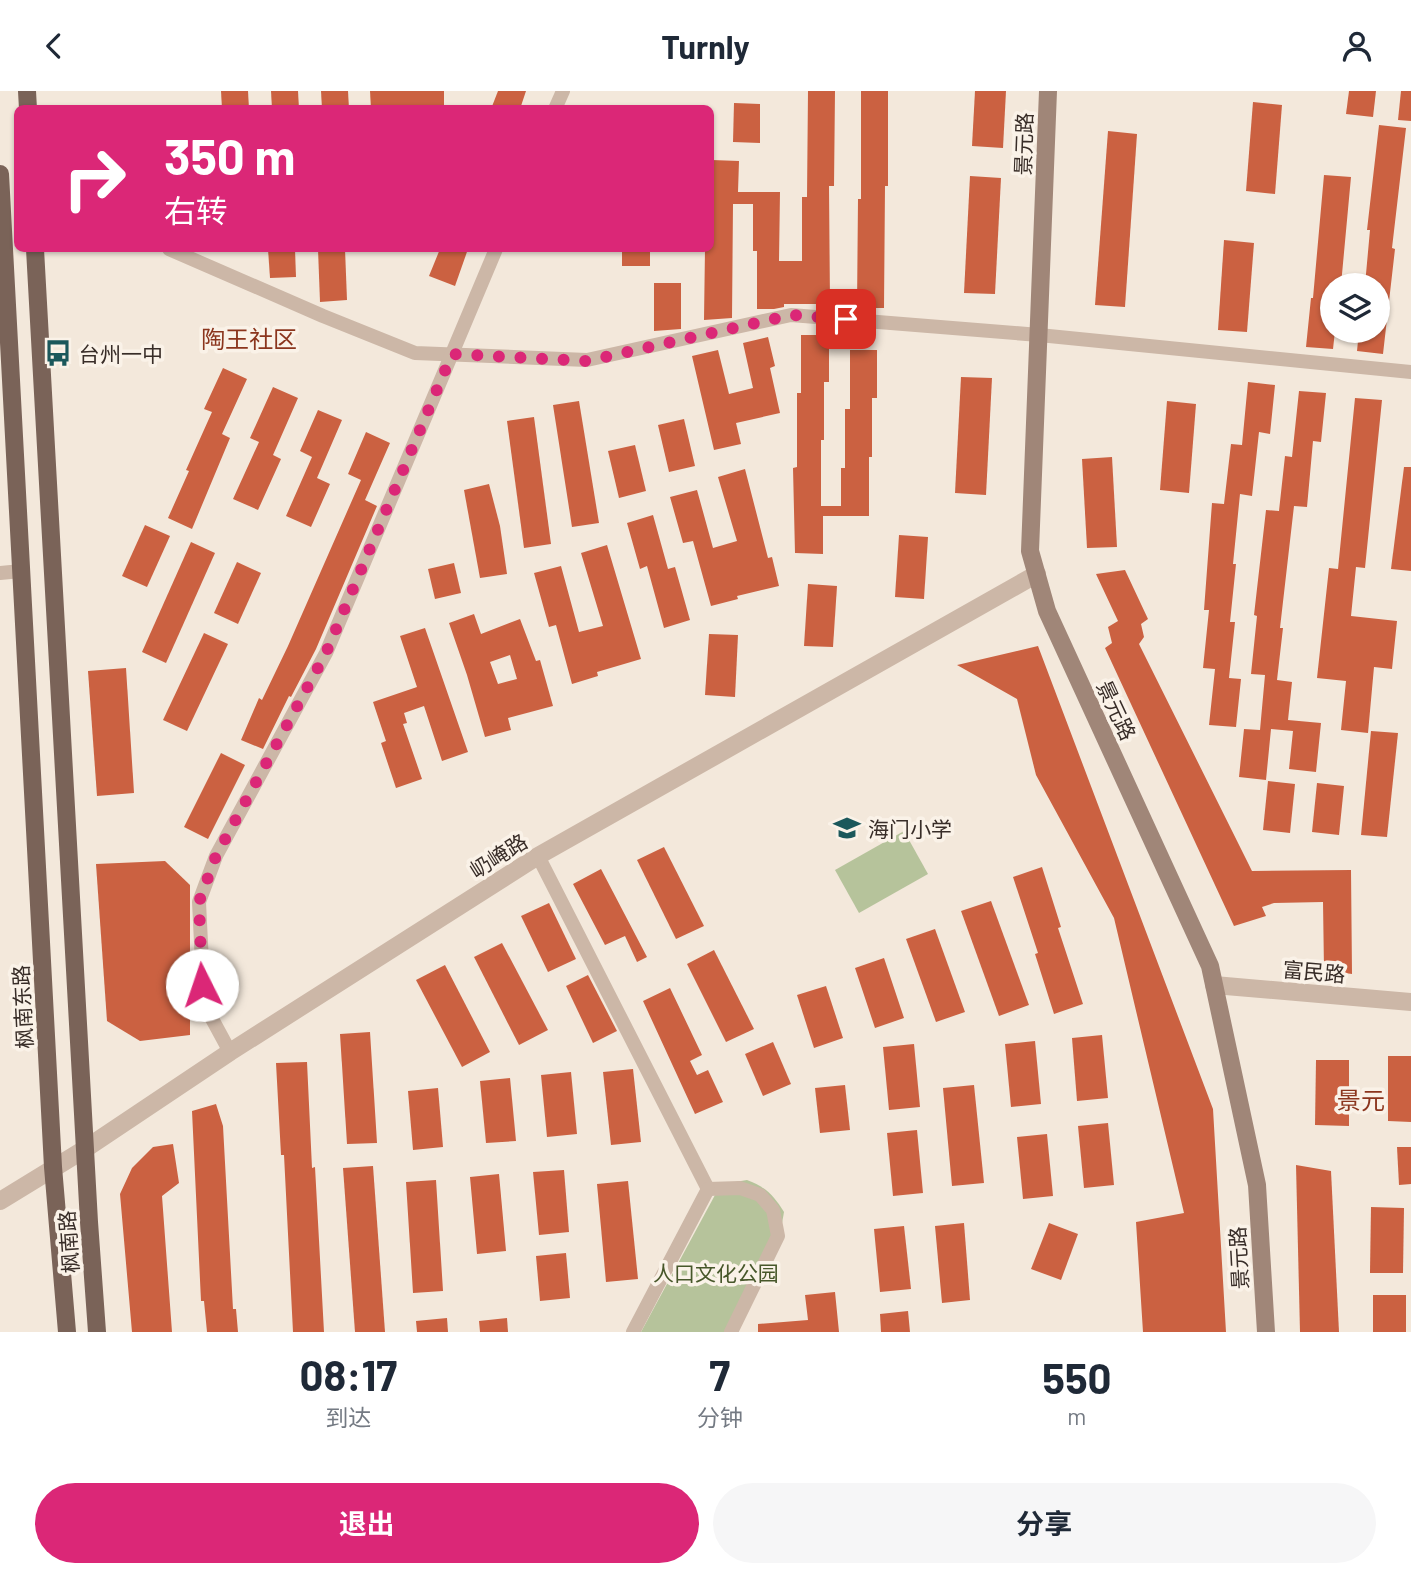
<!DOCTYPE html>
<html lang="zh">
<meta charset="utf-8">
<style>
:root{--surface:#fff;--page:#f6f6f7;--text:#1f2937;--muted:#747a83;--accent:#db2777}
body{margin:0;font-family:Barlow,"Noto Sans SC",sans-serif;background:var(--page);color:var(--text);height:100vh;display:flex;flex-direction:column;font-size:26px;white-space:nowrap}
*{box-sizing:border-box;margin:0}
p{font-size:23px;color:var(--muted)}
.icon{flex:none;width:38px;height:38px;fill:none;stroke:currentColor;stroke-width:2;stroke-linecap:round;stroke-linejoin:round}
.map{position:relative;height:1241px;overflow:hidden}
.sheet{display:flex;flex-direction:column;background:var(--surface);flex:1}
.sheet>*{flex:none}
.top-card{position:absolute;left:14px;top:14px;width:700px;height:147px;border-radius:10px;box-shadow:0 2px 5px #0004;background:#db2777;color:#fff;overflow:hidden}
.tools{position:absolute;left:1320px;top:182px;display:grid;gap:14px}
.tools a{display:grid;place-items:center;width:70px;height:70px;border-radius:50%;background:var(--surface);box-shadow:0 2px 5px #0004;font-size:35px}
.pin{position:absolute;display:grid;place-items:center;width:60px;height:60px;color:#fff;margin:-30px;border-radius:14px;box-shadow:0 4px 10px #0006}
.me{position:absolute;width:77px;margin:-38px;rotate:356deg;stroke-linejoin:round;filter:drop-shadow(0 0 5px #0008)}
.turn{display:flex;align-items:center;gap:24px;height:147px;padding:0 35px;font-size:32px}
.turn .icon{width:91px;height:91px;stroke-width:2.5}
.turn b{display:block;font-size:49px;line-height:60px}
.eta{display:flex;justify-content:space-evenly;align-items:center;height:119px;text-align:center}
.eta b{font-size:42px;font-weight:700;line-height:49px}
.button{display:flex;gap:14px;margin-top:auto;padding:14px 35px}
.button a{flex:1;height:80px;border-radius:42px;background:var(--accent);color:#fff;font-size:28px;font-weight:700;line-height:80px;text-align:center}
.button a+a{background:var(--page);color:var(--text)}
header{display:flex;justify-content:space-between;align-items:center;height:91px;padding:0 35px;background:var(--surface);font-size:32px;font-weight:700}
.map>svg:first-child{display:block}
.green{fill:#b6c39b}
.building{fill:#cb6141;fill-rule:evenodd}
.lines{fill:none;stroke-linecap:round;stroke-linejoin:round}
.minor{stroke:#ccb7a7;stroke-width:14}
.tertiary{stroke:#ccb7a7;stroke-width:18}
.secondary{stroke:#a08678;stroke-width:18}
.primary{stroke:#7a6358;stroke-width:18}
.route{stroke:#db2777;stroke-width:12;stroke-dasharray:0 21.6}
.labels{text-anchor:middle;dominant-baseline:central;stroke-width:7;stroke-linejoin:round;paint-order:stroke}
.street-label{font-size:21px;fill:#382d28;stroke:#faf2e8}
.poi-label{font-size:21px;fill:#382d28;stroke:#faf2e8;text-anchor:start}
.park-label{font-size:21px;fill:#47572a;stroke:#faf2e8}
.quarter-label{font-size:24px;fill:#8b351d;stroke:#faf2e8}
</style>
<header><svg class="icon" aria-label="back" viewBox="0 0 24 24"><path d="M15 5l-7 7 7 7"/></svg>Turnly<svg class="icon" aria-label="person" viewBox="0 0 24 24"><circle cx="12" cy="8" r="4"/><path d="M4 21q1-7 8-7t8 7"/></svg></header>
<div class="map">
<svg width="1411" height="1241" viewBox="0 0 1411 1241">
<rect width="100%" height="100%" fill="#f3e8db"/>
<g class="green">
<polygon points="904,740 928,783 859,822 835,779"/>
<path d="M 747,1089 C 766,1096 774,1105 784,1121 L 781,1138 L 726,1241 L 641,1241 L 715,1104 L 729,1092 Z"/>
</g>
<g class="building">
<polygon points="221,0 248,0 249,18 222,18"/>
<polygon points="271,0 298,0 299,18 272,18"/>
<polygon points="321,0 348,0 349,18 322,18"/>
<polygon points="370,0 444,0 444,18 371,18"/>
<polygon points="498,0 526,0 520,18 491,18"/>
<polygon points="808,0 835,0 834,95 829,95 830,213 784,213 784,216 774,218 757,218 757,160 753,160 753,113 733,113 732,227 704,229 705,158 710,158 712,69 739,70 738,101 780,101 779,170 802,170 802,106 807,106"/>
<polygon points="861,0 888,0 888,95 885,95 884,217 857,217 858,108 861,108"/>
<polygon points="975,0 1006,0 1003,57 972,55"/>
<polygon points="1349,0 1376,0 1373,26 1346,23"/>
<polygon points="1401,0 1411,0 1411,30 1398,29"/>
<polygon points="1253,11 1282,14 1275,103 1246,100"/>
<polygon points="734,12 760,13 760,52 733,51"/>
<polygon points="1379,34 1406,37 1392,157 1395,158 1383,263 1357,260 1359,240 1377,240 1377,194 1365,194 1370,139 1367,139"/>
<polygon points="1108,40 1137,43 1125,216 1095,214"/>
<polygon points="1324,84 1351,86 1341,194 1332,194 1332,240 1335,240 1333,258 1306,256 1311,207 1313,207"/>
<polygon points="970,85 1001,87 995,203 964,202"/>
<polygon points="1224,149 1254,152 1247,241 1218,239"/>
<polygon points="268,158 295,158 296,186 270,187"/>
<polygon points="318,158 345,158 347,209 320,211"/>
<polygon points="440,158 468,158 455,195 429,185"/>
<rect x="622" y="158" width="28" height="17"/>
<polygon points="654,192 681,192 681,238 654,240"/>
<polygon points="801,244 829,244 829,291 824,291 824,349 821,349 821,415 841,415 841,377 845,377 845,318 850,318 850,259 877,259 877,307 872,307 872,366 869,366 869,425 823,425 823,463 795,462 793,377 797,376 797,302 801,302"/>
<polygon points="768,246 775,275 770,277 780,322 736,332 741,353 714,359 692,265 718,259 729,303 753,297 743,252"/>
<polygon points="223,277 247,288 222,343 230,347 192,438 168,427 189,380 186,379 212,321 204,318"/>
<polygon points="961,286 992,287 986,404 955,402"/>
<polygon points="1248,291 1275,294 1270,343 1259,341 1252,405 1240,403 1233,473 1236,473 1230,531 1235,531 1229,587 1241,588 1236,636 1209,634 1215,578 1203,577 1209,519 1204,519 1212,412 1224,413 1231,353 1242,354"/>
<polygon points="273,296 298,307 273,364 281,368 258,419 233,408 259,351 250,347"/>
<polygon points="1299,300 1326,302 1321,351 1313,350 1307,416 1294,415 1280,537 1283,537 1277,589 1292,591 1288,629 1321,632 1316,681 1289,678 1293,640 1271,638 1266,689 1239,686 1244,638 1260,639 1265,584 1251,583 1257,525 1254,524 1266,419 1279,420 1285,365 1292,366"/>
<polygon points="1355,307 1382,309 1365,477 1356,476 1351,525 1397,530 1392,578 1374,576 1368,642 1341,639 1346,590 1317,587 1329,477 1338,478"/>
<polygon points="579,310 599,432 572,436 553,314"/>
<polygon points="1167,310 1196,313 1189,402 1160,399"/>
<polygon points="318,319 342,329 317,387 330,393 311,436 286,425 312,366 300,360"/>
<polygon points="534,326 551,453 524,457 507,330"/>
<polygon points="684,328 695,375 669,381 658,334"/>
<polygon points="366,341 390,352 365,409 377,415 316,558 291,606 289,605 263,658 241,649 259,607 262,609 288,555 361,389 348,383"/>
<polygon points="635,354 646,400 619,407 608,360"/>
<polygon points="1112,366 1117,456 1087,457 1082,368"/>
<polygon points="1404,376 1411,376 1411,480 1391,478"/>
<polygon points="745,378 768,467 772,466 779,495 737,505 738,508 711,515 693,450 683,452 670,406 697,399 713,457 737,450 718,386"/>
<polygon points="489,393 500,435 507,483 480,487 464,399"/>
<polygon points="653,424 668,478 675,476 690,529 664,537 647,475 640,478 627,432"/>
<polygon points="145,434 170,445 147,496 122,485"/>
<polygon points="899,444 928,446 924,508 895,506"/>
<polygon points="191,451 215,462 166,572 142,561"/>
<polygon points="607,454 641,568 597,581 598,585 572,593 556,534 549,536 534,482 561,475 579,541 603,535 581,462"/>
<polygon points="237,471 261,482 238,533 214,522"/>
<polygon points="454,472 461,502 435,508 428,478"/>
<polygon points="1125,479 1148,528 1141,533 1144,546 1139,553 1252,780 1351,779 1352,883 1324,879 1323,811 1274,812 1262,816 1266,825 1234,835 1105,557 1112,552 1108,536 1118,530 1096,483"/>
<polygon points="808,493 837,495 833,556 804,555"/>
<path d="M 474,523 L 481,543 L 520,528 L 536,570 L 540,569 L 553,615 L 508,627 L 511,639 L 485,646 L 467,584 L 449,532 ZM 510,564 L 517,588 L 498,593 L 490,571 Z"/>
<polygon points="425,537 468,661 442,670 424,615 404,622 407,632 403,633 422,688 396,697 381,652 386,650 373,611 417,596 400,545"/>
<polygon points="204,542 228,553 187,640 163,629"/>
<polygon points="709,543 738,544 735,606 705,604"/>
<polygon points="1038,555 1213,1018 1226,1241 1143,1241 1136,1131 1184,1122 1114,827 1036,684 1017,608 957,574"/>
<polygon points="126,577 134,702 97,705 88,580"/>
<polygon points="1371,640 1398,642 1387,746 1361,744"/>
<polygon points="221,662 245,674 208,748 184,736"/>
<polygon points="1268,690 1295,693 1290,742 1263,739"/>
<polygon points="1317,692 1344,695 1339,744 1312,741"/>
<polygon points="664,756 704,835 676,848 637,769"/>
<polygon points="165,770 190,794 190,944 140,950 107,930 96,773"/>
<polygon points="1042,776 1061,836 1058,837 1083,913 1054,923 1035,863 1038,862 1013,786"/>
<polygon points="601,778 647,866 637,871 625,845 605,854 573,793"/>
<polygon points="991,810 1029,914 999,925 961,820"/>
<polygon points="549,812 576,868 548,881 521,825"/>
<polygon points="935,838 965,921 936,931 906,848"/>
<polygon points="502,852 548,939 519,954 474,866"/>
<polygon points="714,859 754,938 726,951 687,873"/>
<polygon points="884,867 904,927 875,937 855,877"/>
<polygon points="445,874 490,961 462,976 416,889"/>
<polygon points="588,884 617,940 593,952 566,895"/>
<polygon points="826,895 843,947 814,957 797,904"/>
<polygon points="670,897 702,964 690,970 697,984 708,979 723,1011 695,1023 643,910"/>
<polygon points="370,941 377,1052 347,1053 340,943"/>
<polygon points="1102,944 1108,1007 1077,1010 1072,947"/>
<polygon points="1035,950 1041,1013 1011,1016 1005,953"/>
<polygon points="773,951 791,993 763,1005 745,963"/>
<polygon points="914,953 920,1016 889,1019 883,956"/>
<polygon points="1388,965 1411,965 1411,1031 1388,1030"/>
<polygon points="1316,969 1349,969 1349,1035 1315,1034"/>
<polygon points="307,971 312,1077 315,1076 324,1241 293,1241 284,1064 281,1064 276,972"/>
<polygon points="633,978 641,1051 611,1054 603,981"/>
<polygon points="571,981 577,1043 547,1046 541,984"/>
<polygon points="510,987 516,1050 486,1052 480,990"/>
<polygon points="845,994 850,1039 820,1042 815,997"/>
<polygon points="974,994 984,1092 952,1095 943,997"/>
<polygon points="438,997 443,1056 413,1059 408,1000"/>
<polygon points="216,1013 223,1035 233,1218 236,1218 238,1241 207,1241 204,1210 201,1210 192,1020"/>
<polygon points="1108,1032 1114,1094 1084,1097 1078,1035"/>
<polygon points="917,1039 923,1102 893,1105 887,1042"/>
<polygon points="1047,1043 1053,1105 1023,1108 1017,1046"/>
<polygon points="173,1053 179,1092 162,1105 172,1241 132,1241 120,1103 132,1077 153,1056"/>
<polygon points="1397,1056 1411,1056 1411,1093 1399,1094"/>
<polygon points="1296,1074 1331,1080 1339,1241 1300,1241"/>
<polygon points="373,1075 385,1241 355,1241 343,1077"/>
<polygon points="564,1079 569,1141 539,1144 533,1081"/>
<polygon points="499,1083 506,1160 477,1163 470,1086"/>
<polygon points="436,1089 443,1200 413,1202 406,1091"/>
<polygon points="628,1090 638,1188 606,1191 597,1093"/>
<polygon points="1371,1116 1404,1117 1403,1182 1370,1182"/>
<polygon points="964,1132 970,1209 942,1212 935,1135"/>
<polygon points="1049,1132 1078,1143 1061,1189 1031,1178"/>
<polygon points="904,1135 911,1198 880,1201 874,1138"/>
<polygon points="566,1162 570,1207 540,1210 536,1165"/>
<polygon points="835,1201 839,1241 758,1241 758,1233 808,1229 805,1204"/>
<rect x="1373" y="1204" width="33" height="37"/>
<polygon points="908,1220 910,1241 881,1241 880,1223"/>
<polygon points="447,1227 448,1241 417,1241 416,1230"/>
<polygon points="507,1227 508,1241 480,1241 479,1230"/>
</g>
<g class="lines">
<g class="minor">
<polyline points="555,18 563,0"/>
<polyline points="169,158 323,225 415,262 587,269 791,224 1039,244 1411,281"/>
<polyline points="0,482 21,480"/>
<polyline points="538,765 708,1098 740,1097 760,1104 773,1119 778,1145 731,1241"/>
<polyline points="230,961 204,913 199,811 216,765 326,562 496,158"/>
<polyline points="633,1241 708,1098"/>
</g>
<g class="tertiary">
<polyline points="1214,894 1411,911"/>
<polyline points="0,1110 85,1058 230,961 538,765 1037,483"/>
</g>
<polyline class="secondary" points="1048,0 1030,460 1047,520 1210,875 1257,1094 1266,1241"/>
<g class="primary">
<polyline points="27,0 28,18"/>
<polyline points="0,83 53,1076 67,1241"/>
<polyline points="35,158 89,1131 97,1241"/>
</g>
</g>
<g class="lines">
<polyline class="route" points="202,894 199,811 216,765 326,562 452,263 587,270 791,224 846,228"/>
</g>
<defs>
<symbol id="bus-bare" viewBox="-9 -9 18 18"><path d="M-5-6H5V4H4V6H2V4H-2V6H-4V4H-5ZM-3.5-4V0h7V-4ZM-3.5 1.2v1.5H-2V1.2ZM2 1.2v1.5H3.5V1.2Z" fill="#1b585b" stroke="#faf2e8" stroke-width="2.5" paint-order="stroke"/></symbol>
<symbol id="school-bare" viewBox="-9 -9 18 18"><path d="M0-5L7-2L0 1L-7-2ZM-4 1L0 2.5L4 1V4Q0 6-4 4Z" fill="#1b585b" stroke="#faf2e8" stroke-width="2.5" paint-order="stroke"/></symbol>
</defs>
<g fill-rule="evenodd">
<use href="#bus-bare" x="39" y="243" width="38" height="38"/>
<use href="#school-bare" x="828" y="718" width="38" height="38"/>
</g>
<g class="labels">
<g class="street-label">
<text transform="translate(1023 53) rotate(-88)">景元路</text>
<text transform="translate(1117 619) rotate(65)">景元路</text>
<text transform="translate(498 764) rotate(-32)">屷崦路</text>
<text transform="translate(1314 880) rotate(5)">富民路</text>
<text transform="translate(22 916) rotate(-93)">枫南东路</text>
<text transform="translate(68 1151) rotate(-94)">枫南路</text>
<text transform="translate(1238 1167) rotate(-93)">景元路</text>
</g>
<g class="poi-label">
<text x="79" y="262">台州一中</text>
<text x="868" y="737">海门小学</text>
</g>
<g class="park-label">
<text x="716" y="1181">人口文化公园</text>
</g>
<g class="quarter-label">
<text x="249" y="247">陶王社区</text>
<text x="1361" y="1008">景元</text>
</g>
</g>
</svg>
<div class="tools">
<a><svg class="icon" aria-label="layers" viewBox="0 0 24 24"><path d="M12 4l9 5-9 5-9-5zM3 14l9 5 9-5"/></svg></a>
</div>
<div class="pin" style="left:846px;top:228px;background:#d93025"><svg class="icon" aria-label="arrive" viewBox="0 0 24 24"><path d="M6 21V4h12l-3 4 3 4H6"/></svg></div>
<svg class="me" style="left:202px;top:894px" viewBox="-20 -20 40 40"><circle r="19" fill="#fff"/><path d="M0-13L10 11 0 6-10 11z" fill="#db2777"/></svg>
<div class="top-card">
<div class="turn"><svg class="icon" aria-label="right" viewBox="0 0 24 24"><path d="M7 20v-9h11M14 6l5 5-5 5"/></svg><div><b>350 m</b>右转</div></div>
</div>
</div>
<section class="sheet">
<div class="eta">
<div><b>08:17</b><p>到达</p></div>
<div><b>7</b><p>分钟</p></div>
<div><b>550</b><p>m</p></div>
</div>
<div class="button"><a>退出</a><a>分享</a></div>
</section>
